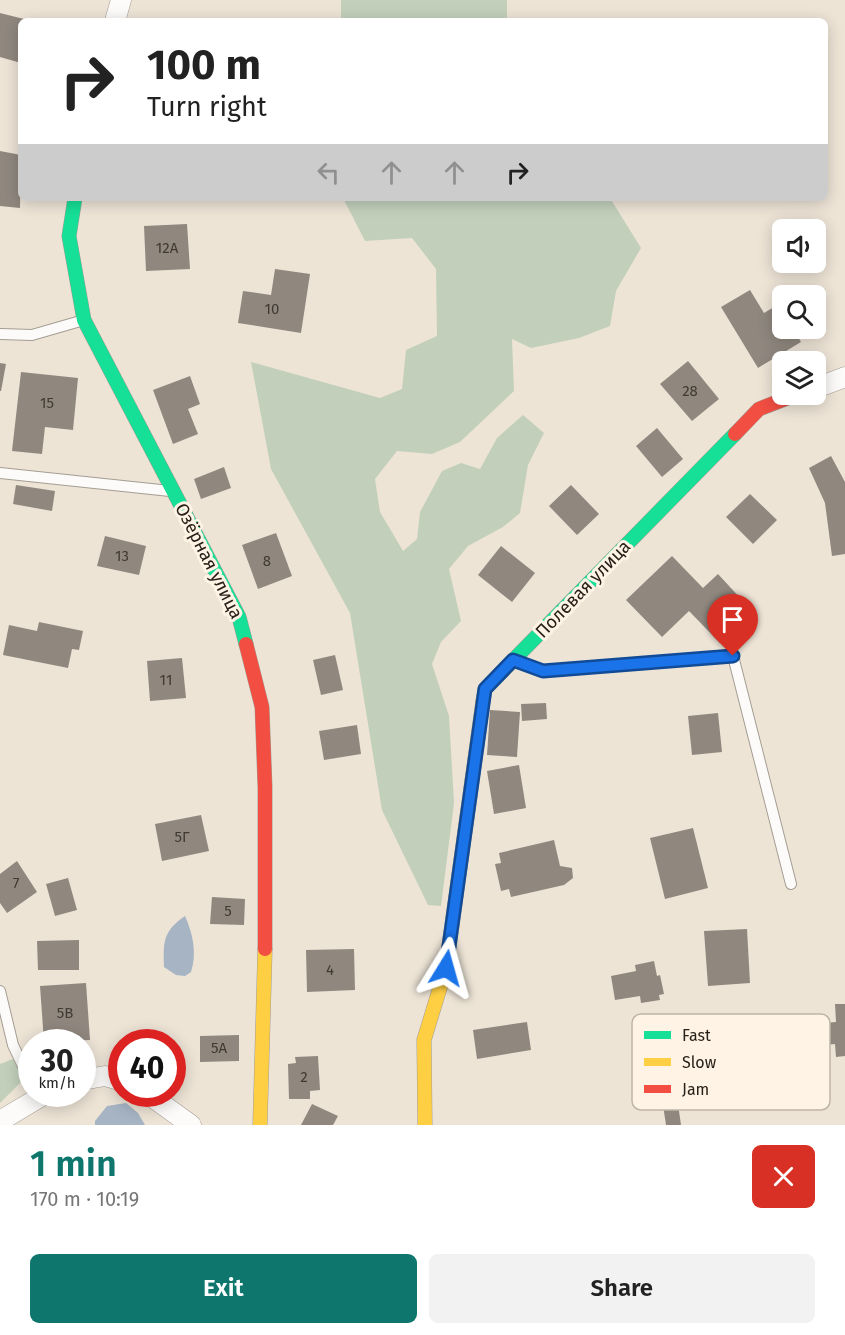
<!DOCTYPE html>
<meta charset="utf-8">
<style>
:root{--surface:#fff;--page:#f2f2f2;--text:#222;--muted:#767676;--accent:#0f766e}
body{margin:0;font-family:"Fira Sans",sans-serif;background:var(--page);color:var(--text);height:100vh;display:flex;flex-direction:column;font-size:22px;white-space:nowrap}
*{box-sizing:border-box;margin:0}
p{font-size:20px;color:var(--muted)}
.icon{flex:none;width:33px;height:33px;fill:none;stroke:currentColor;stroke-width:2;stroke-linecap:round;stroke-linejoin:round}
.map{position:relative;height:1125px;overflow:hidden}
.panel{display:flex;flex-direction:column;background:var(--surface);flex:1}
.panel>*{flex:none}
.hud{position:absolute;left:18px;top:18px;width:810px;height:183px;border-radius:9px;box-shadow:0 3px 15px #0003;background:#fff;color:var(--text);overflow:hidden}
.fabs{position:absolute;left:772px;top:219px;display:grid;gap:12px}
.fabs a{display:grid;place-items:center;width:54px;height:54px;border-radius:9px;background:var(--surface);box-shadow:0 3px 15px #0003;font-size:30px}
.speed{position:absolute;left:18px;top:1029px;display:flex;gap:12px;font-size:30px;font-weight:700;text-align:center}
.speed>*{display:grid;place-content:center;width:78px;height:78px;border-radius:50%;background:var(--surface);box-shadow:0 3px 15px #0003;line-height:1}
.speed small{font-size:15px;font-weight:400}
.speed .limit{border:9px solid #d22;background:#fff;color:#111}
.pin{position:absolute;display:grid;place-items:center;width:51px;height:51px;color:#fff;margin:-62px -26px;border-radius:50% 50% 50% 0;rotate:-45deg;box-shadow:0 0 6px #0007}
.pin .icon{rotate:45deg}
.me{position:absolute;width:66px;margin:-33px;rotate:8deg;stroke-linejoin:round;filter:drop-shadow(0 0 4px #0008)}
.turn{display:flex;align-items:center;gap:21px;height:126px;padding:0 30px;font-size:27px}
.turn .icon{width:78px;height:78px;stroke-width:2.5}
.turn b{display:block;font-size:42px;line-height:51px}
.lanes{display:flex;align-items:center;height:57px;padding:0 30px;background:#0003;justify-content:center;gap:30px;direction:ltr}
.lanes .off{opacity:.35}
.round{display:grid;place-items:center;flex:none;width:63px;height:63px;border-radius:9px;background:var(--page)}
.headline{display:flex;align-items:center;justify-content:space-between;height:102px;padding:0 30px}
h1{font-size:36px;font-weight:600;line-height:45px;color:var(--accent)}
.primary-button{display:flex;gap:12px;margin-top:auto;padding:12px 30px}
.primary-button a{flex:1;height:69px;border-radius:9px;background:var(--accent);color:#fff;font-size:24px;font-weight:600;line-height:69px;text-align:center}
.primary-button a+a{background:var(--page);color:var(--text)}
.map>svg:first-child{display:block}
.forest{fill:#c2d0bb}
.water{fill:#a6b4c4}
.building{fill:#90887f}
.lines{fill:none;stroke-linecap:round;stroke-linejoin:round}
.lane-casing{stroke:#a49d93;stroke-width:12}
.street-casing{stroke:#a49d93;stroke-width:21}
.fast-casing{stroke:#a49d93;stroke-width:15}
.slow-casing{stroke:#a49d93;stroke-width:15}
.jam-casing{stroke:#a49d93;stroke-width:15}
.lane{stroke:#fcfbf9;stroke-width:10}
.street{stroke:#fcfbf9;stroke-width:20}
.fast{stroke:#16e098;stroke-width:14}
.slow{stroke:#ffcf43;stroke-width:14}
.jam{stroke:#f24e42;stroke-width:14}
.route-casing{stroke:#114b97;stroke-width:15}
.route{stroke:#1a73e8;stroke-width:10}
.labels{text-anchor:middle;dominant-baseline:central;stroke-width:6;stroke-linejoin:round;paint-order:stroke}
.number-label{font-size:15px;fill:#413a32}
.street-label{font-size:18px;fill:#272018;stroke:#fef3e5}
.key{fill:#fef3e5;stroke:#beb4a8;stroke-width:1.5}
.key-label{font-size:16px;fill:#272018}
</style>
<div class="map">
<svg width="845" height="1125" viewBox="0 0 845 1125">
<rect width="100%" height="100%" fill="#ede4d6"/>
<g class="forest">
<rect x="341" y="0" width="166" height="21"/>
<polygon points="343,198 610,198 641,248 616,291 610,326 579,338 531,348 512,339 514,391 460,442 432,454 397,451 375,479 380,512 403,551 417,539 420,512 442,471 461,463 480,469 497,438 523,415 544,433 528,465 520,513 503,527 468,546 449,569 461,621 441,642 432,664 449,716 454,803 441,906 428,905 382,810 350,613 271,469 251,362 380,398 402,389 406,350 437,336 436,269 412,238 365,241"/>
<polygon points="13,1059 22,1067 25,1078 0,1103 0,1064"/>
</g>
<g class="water">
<path d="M 185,916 C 193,934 197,953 191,972 L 185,976 L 176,975 L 164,967 C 163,942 163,931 185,916 Z"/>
<polygon points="126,1103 138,1113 145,1125 95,1125 95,1121 107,1106"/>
</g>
<g class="building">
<polygon points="0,13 28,20 21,21 21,63 0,57"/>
<polygon points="0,151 21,155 20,208 0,206"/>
<polygon points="187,224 190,269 146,271 144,226"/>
<polygon points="275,269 310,274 301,333 238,323 243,291 271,295"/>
<polygon points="750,290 764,313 779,304 783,311 783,328 793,328 801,342 758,368 721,307"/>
<polygon points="688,361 719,399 692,421 660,384"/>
<polygon points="0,363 6,364 1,391 0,391"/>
<polygon points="21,372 78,378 73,430 45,427 42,454 12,451"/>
<polygon points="190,376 200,404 188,409 198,434 173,444 153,390"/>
<polygon points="657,428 683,459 662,477 636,446"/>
<polygon points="831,456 845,482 845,554 832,556 825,503 809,468"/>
<polygon points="224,467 231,488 201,499 194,479"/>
<polygon points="16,485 55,491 52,511 13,504"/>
<polygon points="571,485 599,514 577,535 549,506"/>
<polygon points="750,494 777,520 753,544 726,517"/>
<polygon points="276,533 292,576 258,589 242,545"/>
<polygon points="105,536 146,546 139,575 97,566"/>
<polygon points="501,546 535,573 512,602 478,575"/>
<polygon points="672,556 703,588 718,574 753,612 720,643 689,611 662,637 626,600"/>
<polygon points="39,622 83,631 79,650 72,649 68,668 3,655 9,625 37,631"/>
<polygon points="335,655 343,690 321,695 313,660"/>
<polygon points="182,658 186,698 150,701 147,661"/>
<polygon points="546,703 547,719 522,721 521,704"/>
<polygon points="490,710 520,712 517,757 487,755"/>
<polygon points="718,713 722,752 692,755 688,716"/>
<polygon points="357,725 361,754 324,760 319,731"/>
<polygon points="519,765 526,808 494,814 487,771"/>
<polygon points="201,815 209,851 162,861 155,824"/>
<polygon points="693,828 708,888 665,899 650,838"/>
<polygon points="554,840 560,866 572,868 573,878 564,885 511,897 509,889 501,891 495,864 501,863 499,853"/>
<polygon points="17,861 37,892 7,913 0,903 0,874"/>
<polygon points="68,878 77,910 55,916 46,884"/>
<polygon points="212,897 245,899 244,925 210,924"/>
<polygon points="747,929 750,983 708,986 704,931"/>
<polygon points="79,940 79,970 38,970 37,941"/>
<polygon points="354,949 355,990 307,992 306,950"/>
<polygon points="654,961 657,976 660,975 664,994 659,995 660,1000 641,1003 640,996 615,1000 611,976 636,971 635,965"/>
<polygon points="86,983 90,1040 44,1042 40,986"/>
<polygon points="835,1004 845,1004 845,1056 836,1057 835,1044 825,1045 823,1023 836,1022"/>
<polygon points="527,1022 531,1050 477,1059 473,1030"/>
<polygon points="239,1035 239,1061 200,1062 200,1036"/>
<polygon points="318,1056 320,1090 310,1091 310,1099 289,1099 288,1064 296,1063 295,1057"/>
<polygon points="676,1090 681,1125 666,1125 661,1092"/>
<polygon points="312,1104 338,1116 333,1125 301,1125"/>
</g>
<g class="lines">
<defs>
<g id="lane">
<polyline points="0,334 32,335 84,320"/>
<polyline points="0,473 170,491"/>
<polyline points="515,660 543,671 733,656 791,884"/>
<polyline points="0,991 13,1045 32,1085"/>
</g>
<g id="street">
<polyline points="115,21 121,0"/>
<polyline points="816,388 845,377"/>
<polyline points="82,1080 105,1076 122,1081"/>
<polyline points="148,1094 191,1125"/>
<polyline points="0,1121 45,1094"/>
</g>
<g id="fast">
<polyline points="75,198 69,236 84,320 239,617 246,644"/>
<polyline points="483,701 485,689 735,434"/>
</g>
<g id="slow">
<polyline points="260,1125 265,949"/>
<polyline points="425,1125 424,1040 446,968 483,701"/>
</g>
<g id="jam">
<polyline points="735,434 759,409 798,394"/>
<polyline points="246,644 262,707 265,787 265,949"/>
</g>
</defs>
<use href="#lane" class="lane-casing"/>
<use href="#street" class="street-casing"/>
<use href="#fast" class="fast-casing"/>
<use href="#slow" class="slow-casing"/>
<use href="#jam" class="jam-casing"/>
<use href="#lane" class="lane"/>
<use href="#street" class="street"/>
<use href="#fast" class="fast"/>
<use href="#slow" class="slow"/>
<use href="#jam" class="jam"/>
</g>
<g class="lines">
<defs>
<polyline id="route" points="446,968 485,689 513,660 543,671 733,656"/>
</defs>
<use href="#route" class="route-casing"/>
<use href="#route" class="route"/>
</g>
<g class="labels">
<g class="number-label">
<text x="167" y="248">12А</text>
<text x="272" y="309">10</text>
<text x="690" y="391">28</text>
<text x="47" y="403">15</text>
<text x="122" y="556">13</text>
<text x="267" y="561">8</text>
<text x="166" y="680">11</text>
<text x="182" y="837">5Г</text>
<text x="16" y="883">7</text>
<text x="228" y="911">5</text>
<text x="330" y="970">4</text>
<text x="65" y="1013">5В</text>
<text x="219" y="1048">5А</text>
<text x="304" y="1077">2</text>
</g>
<g class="street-label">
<text transform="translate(209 561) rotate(63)">Озёрная улица</text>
<text transform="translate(583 589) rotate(-46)">Полевая улица</text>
</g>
</g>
<rect x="632" y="1014" width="198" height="96" rx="9" class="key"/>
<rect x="644" y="1031" width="27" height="8" fill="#16e098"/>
<rect x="644" y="1058" width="27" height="8" fill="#ffcf43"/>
<rect x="644" y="1085" width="27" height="8" fill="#f24e42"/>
<g class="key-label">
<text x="682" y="1041">Fast</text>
<text x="682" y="1068">Slow</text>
<text x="682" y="1095">Jam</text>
</g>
</svg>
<div class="fabs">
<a><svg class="icon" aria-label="sound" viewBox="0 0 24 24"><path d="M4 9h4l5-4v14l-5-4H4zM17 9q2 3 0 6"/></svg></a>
<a><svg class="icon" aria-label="search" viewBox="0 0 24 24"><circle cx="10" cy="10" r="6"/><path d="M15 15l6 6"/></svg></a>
<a><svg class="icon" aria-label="layers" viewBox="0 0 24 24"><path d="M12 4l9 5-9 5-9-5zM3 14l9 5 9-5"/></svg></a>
</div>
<div class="speed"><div>30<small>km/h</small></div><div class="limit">40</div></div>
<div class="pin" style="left:733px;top:656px;background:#d93025"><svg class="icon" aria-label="arrive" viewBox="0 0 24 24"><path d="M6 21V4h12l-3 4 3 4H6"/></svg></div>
<svg class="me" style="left:446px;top:968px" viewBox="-20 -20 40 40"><path d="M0-17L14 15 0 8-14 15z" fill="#1a73e8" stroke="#fff" stroke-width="4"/></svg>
<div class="hud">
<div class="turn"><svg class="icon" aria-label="right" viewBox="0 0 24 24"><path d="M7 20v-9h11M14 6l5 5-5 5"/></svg><div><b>100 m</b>Turn right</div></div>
<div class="lanes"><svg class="icon off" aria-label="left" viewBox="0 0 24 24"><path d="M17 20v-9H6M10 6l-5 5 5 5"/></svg><svg class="icon off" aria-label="ahead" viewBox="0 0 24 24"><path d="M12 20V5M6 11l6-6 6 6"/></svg><svg class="icon off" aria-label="ahead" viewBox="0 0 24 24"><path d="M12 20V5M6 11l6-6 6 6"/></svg><svg class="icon" aria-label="right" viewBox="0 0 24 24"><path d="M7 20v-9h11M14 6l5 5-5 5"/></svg></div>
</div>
</div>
<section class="panel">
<div class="headline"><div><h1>1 min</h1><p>170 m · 10:19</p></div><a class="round" style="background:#d93025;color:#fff"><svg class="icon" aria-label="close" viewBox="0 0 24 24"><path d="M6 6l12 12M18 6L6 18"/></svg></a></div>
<div class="primary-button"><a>Exit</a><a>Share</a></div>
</section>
